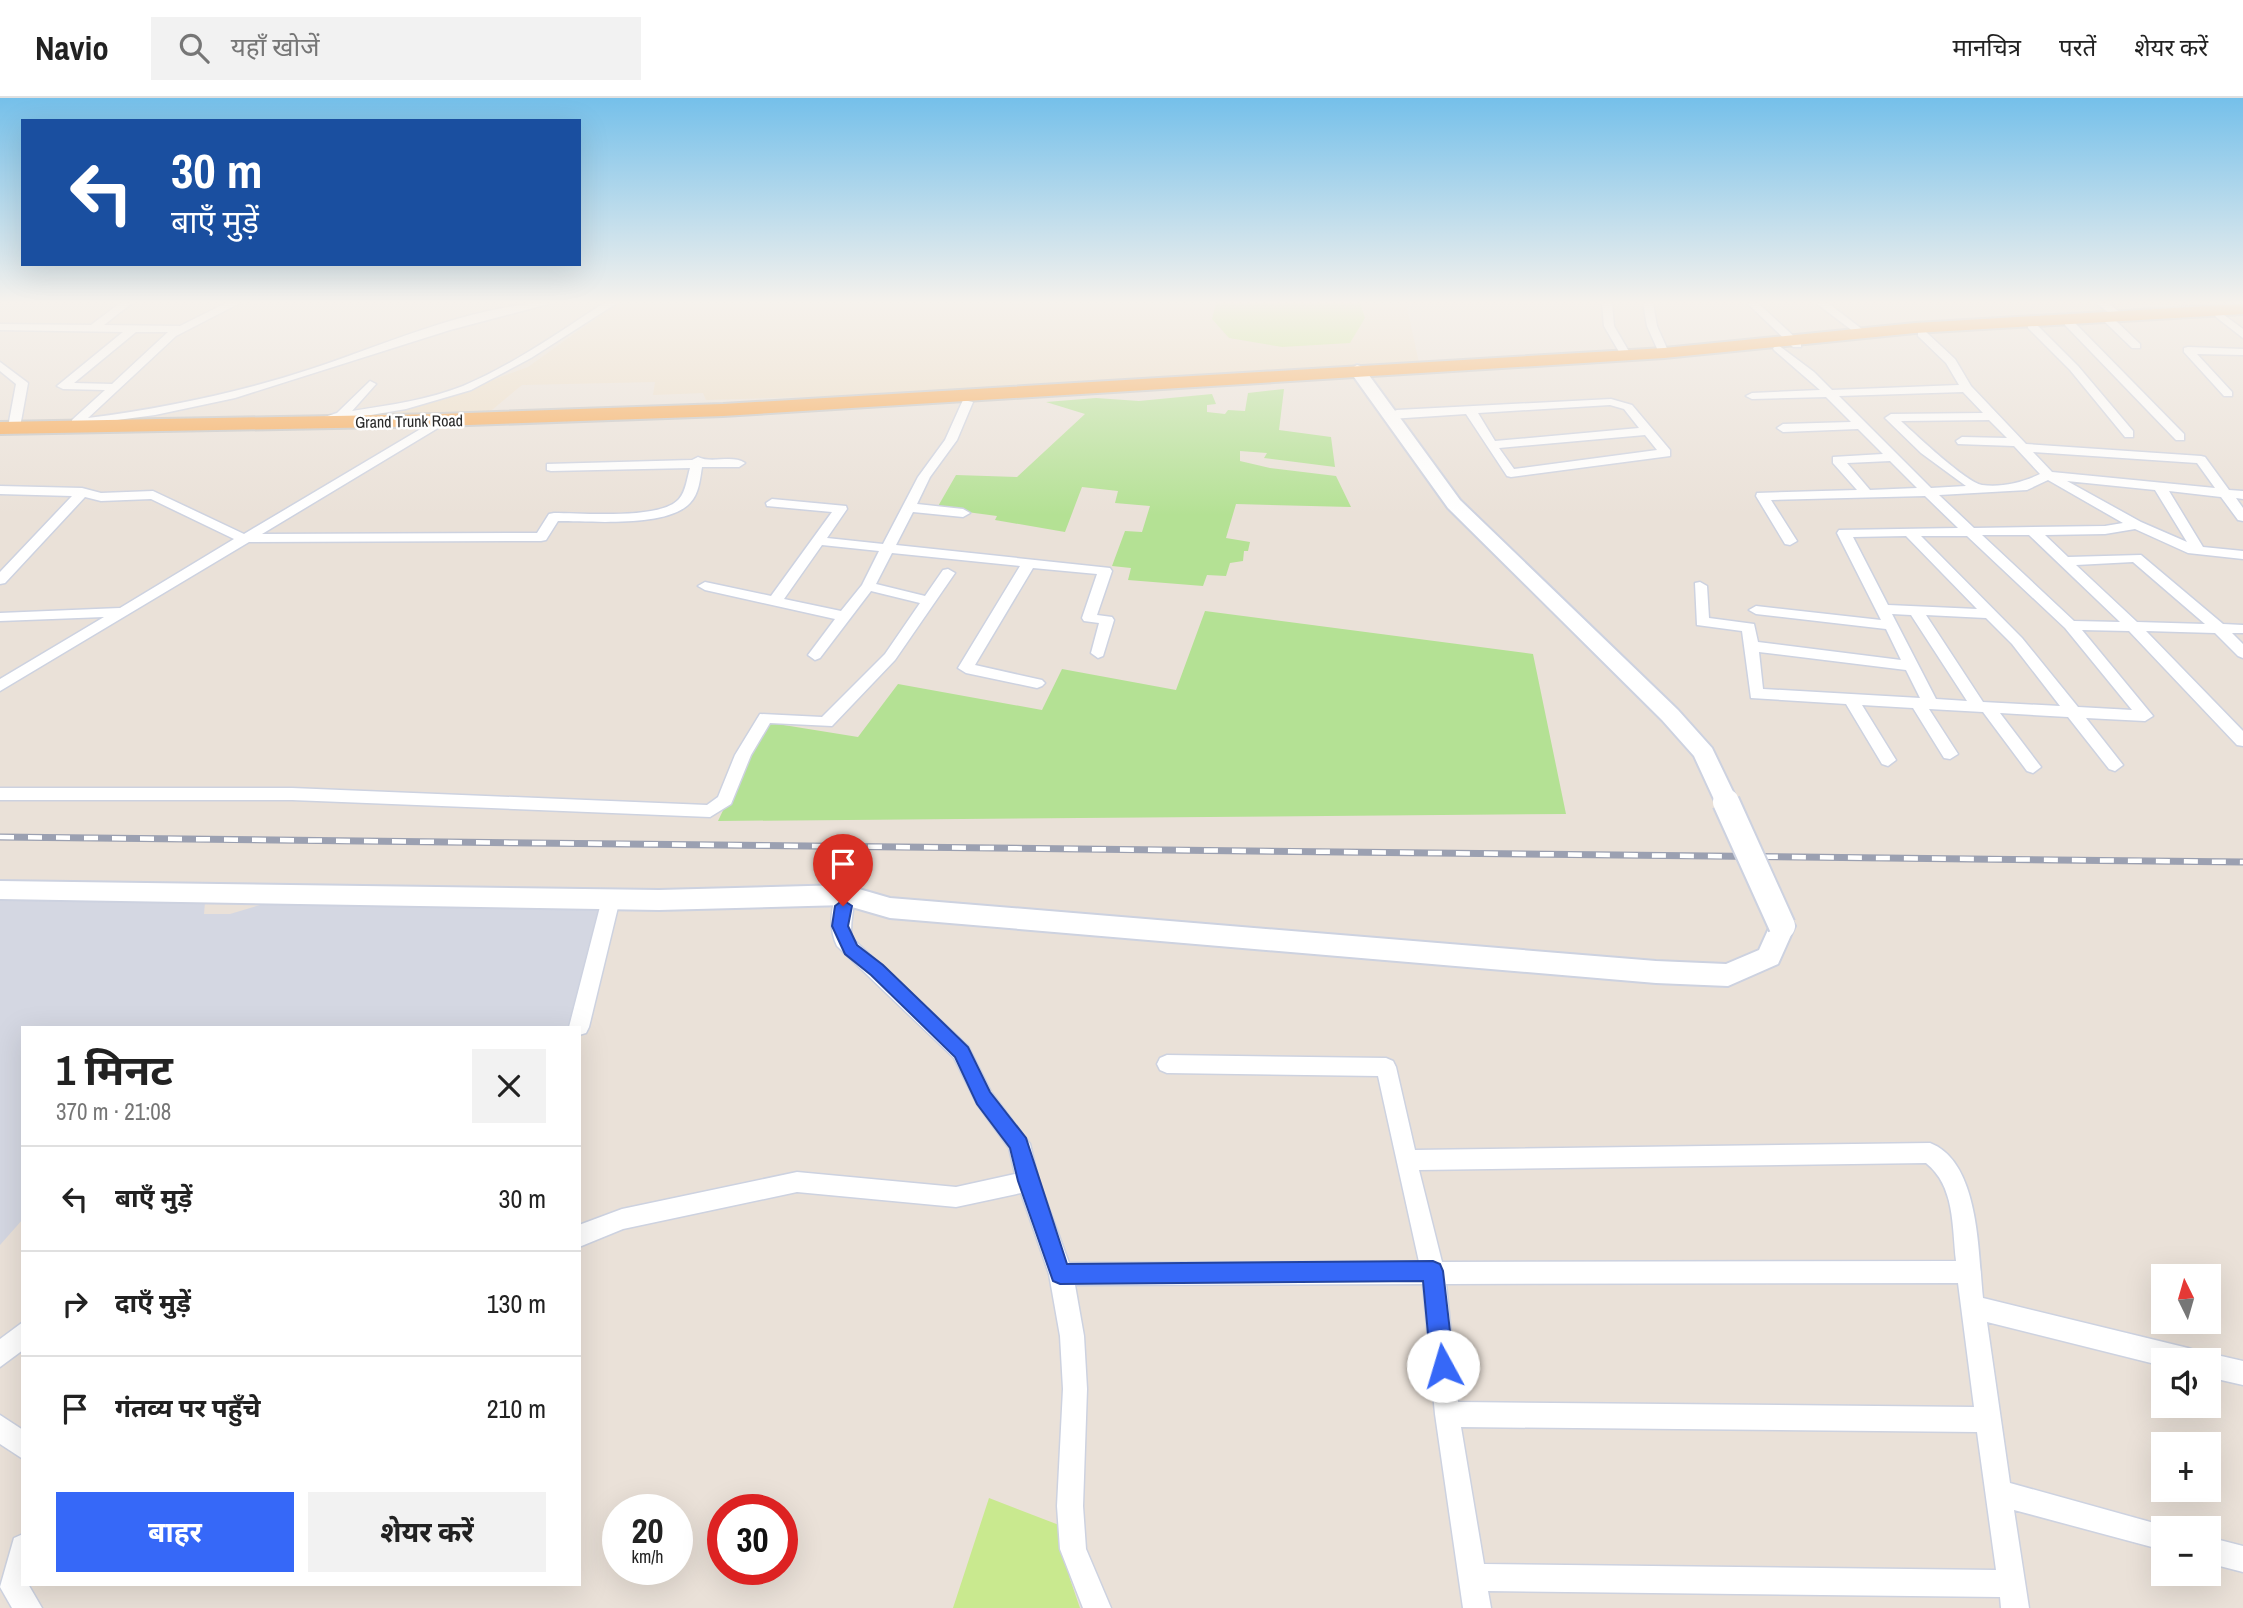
<!DOCTYPE html>
<html lang="hi">
<meta charset="utf-8">
<style>
:root{--surface:#fff;--page:#f2f2f2;--text:#222;--muted:#767676;--line:#e0e0e0;--accent:#3668f8}
body{margin:0;font-family:"Archivo Narrow","Noto Sans Devanagari",sans-serif;background:var(--page);color:var(--text);height:100vh;display:flex;flex-direction:column;font-size:26px;white-space:nowrap}
*{box-sizing:border-box;margin:0}
p{font-size:23px;color:var(--muted)}
.icon{flex:none;width:38px;height:38px;fill:none;stroke:currentColor;stroke-width:2;stroke-linecap:round;stroke-linejoin:round}
.map{position:relative;flex:1;overflow:hidden}
.sheet{position:absolute;left:21px;top:928px;width:560px;height:560px;display:flex;flex-direction:column;background:var(--surface);border-radius:0px;box-shadow:0 7px 28px #0002}
.sheet>*{flex:none}
.banner{position:absolute;left:21px;top:21px;width:560px;height:147px;border-radius:0px;box-shadow:0 7px 28px #0002;background:#1a4fa0;color:#fff;overflow:hidden}
.needle{width:46px;rotate:355deg}
.tools{position:absolute;left:2151px;top:1166px;display:grid;gap:14px}
.tools a{display:grid;place-items:center;width:70px;height:70px;border-radius:0px;background:var(--surface);box-shadow:0 7px 28px #0002;font-size:35px}
.speed{position:absolute;left:602px;top:1396px;display:flex;gap:14px;font-size:35px;font-weight:700;text-align:center}
.speed>*{display:grid;place-content:center;width:91px;height:91px;border-radius:50%;background:var(--surface);box-shadow:0 7px 28px #0002;line-height:1}
.speed small{font-size:18px;font-weight:400}
.speed .limit{border:10px solid #d22;background:#fff;color:#111}
.pin{position:absolute;display:grid;place-items:center;width:60px;height:60px;color:#fff;margin:-72px -30px;border-radius:50% 50% 50% 0;rotate:-45deg;box-shadow:0 0 7px #0007}
.pin .icon{rotate:45deg}
.me{position:absolute;width:77px;margin:-38px;rotate:354deg;stroke-linejoin:round;filter:drop-shadow(0 0 5px #0008)}
.turn{display:flex;align-items:center;gap:24px;height:147px;padding:0 35px;font-size:32px}
.turn .icon{width:91px;height:91px;stroke-width:2.5}
.turn b{display:block;font-size:49px;line-height:60px}
.round{display:grid;place-items:center;flex:none;width:74px;height:74px;border-radius:0px;background:var(--page)}
.overview{display:flex;align-items:center;justify-content:space-between;height:119px;padding:0 35px}
h1{font-size:42px;font-weight:700;line-height:52px}
.primary-button{display:flex;gap:14px;margin-top:auto;padding:14px 35px}
.primary-button a{flex:1;height:80px;border-radius:0px;background:var(--accent);color:#fff;font-size:28px;font-weight:700;line-height:80px;text-align:center}
.primary-button a+a{background:var(--page);color:var(--text)}
ul{padding:0;list-style:none}
li{display:flex;align-items:center;gap:21px;height:105px;padding:0 35px;border-top:2px solid var(--line)}
li div{flex:1}
li b{display:block;font-size:26px}
li em{font-style:normal}
header{display:flex;align-items:center;gap:42px;box-sizing:border-box;height:98px;padding:0 35px;background:var(--surface);border-bottom:2px solid var(--line)}
header strong{font-size:33px}
nav{display:flex;gap:38px;margin-inline-start:auto;font-size:24px}
.search{width:490px;height:63px;background:var(--page);display:flex;align-items:center;gap:18px;box-sizing:border-box;padding:0 24px;border-radius:0px;color:var(--muted);font-size:26px}
.map>svg:first-child{display:block}
.education{fill:#ecddc7}
.airport{fill:#d4d7e2}
.green{fill:#b4e194}
.pitch{fill:#c9e98f}
.lines{fill:none;stroke-linecap:round;stroke-linejoin:round}
.minor-casing{stroke:#cdd2e0;stroke-width:3}
.secondary-casing{stroke:#cdd2e0;stroke-width:4}
.trunk-casing{stroke:#c3c3c3;stroke-width:4}
.minor{fill:#fff;fill-rule:evenodd}
.secondary{fill:#fff;fill-rule:evenodd}
.trunk{fill:#f6a854;fill-rule:evenodd}
.rail-casing{stroke:#9ba0b1;stroke-width:7}
.rail{stroke:#fff;stroke-width:4.5;stroke-dasharray:14;stroke-linecap:butt}
.secondary-bridge-casing{stroke:#cdd2e0;stroke-width:30;stroke-linecap:butt}
.secondary-bridge{stroke:#fff;stroke-width:26}
.route{fill:#3668f8;stroke:#2344a1;stroke-width:2}
.labels{text-anchor:middle;dominant-baseline:central;stroke-width:5;stroke-linejoin:round;paint-order:stroke}
.far-street-label{font-size:16px;fill:#272727;stroke:#fff}
</style>
<header>
<strong>Navio</strong>
<div class="search"><svg class="icon" aria-label="search" viewBox="0 0 24 24"><circle cx="10" cy="10" r="6"/><path d="M15 15l6 6"/></svg>यहाँ खोजें</div>
<nav><a>मानचित्र</a><a>परतें</a><a>शेयर करें</a></nav>
</header>
<div class="map">
<svg width="2243" height="1510" viewBox="0 0 2243 1510">
<rect width="100%" height="100%" fill="#eae1d8"/>
<polygon class="education" points="617,205 1406,205 1419,265 941,295 706,302 703,295 653,297 655,284 522,287 487,316 355,321 436,302 528,269"/>
<polygon class="airport" points="0,802 205,804 204,816 230,816 270,804 604,807 574,929 23,929 23,1121 0,1147"/>
<g class="green">
<polygon points="1284,291 1279,332 1331,339 1335,369 1264,360 1267,355 1240,353 1240,363 1270,370 1336,378 1351,409 1236,406 1226,440 1250,444 1248,453 1244,453 1243,463 1230,465 1226,478 1207,477 1203,488 1128,482 1131,470 1112,468 1125,433 1142,434 1150,408 1115,405 1118,393 1082,389 1065,434 995,422 997,418 937,410 956,377 1017,379 1085,316 1046,304 1096,300 1139,303 1212,296 1216,306 1207,307 1207,314 1225,316 1228,312 1245,313 1248,295"/>
<polygon points="1205,513 1533,556 1566,716 718,723 765,624 858,639 898,586 1042,612 1062,571 1176,592"/>
</g>
<g class="pitch">
<polygon points="1216,205 1360,205 1365,220 1350,245 1282,249 1229,240 1212,221"/>
<polygon points="989,1400 1059,1427 1070,1481 1080,1510 953,1510"/>
</g>
<g class="lines">
<defs>
<g id="minor">
<path d="M 120,205 L 132,205 L 104,227 L 180,228 L 226,205 L 240,205 L 176,238 L 88,320 C 164,310 238,295 311,271 C 384,247 476,205 552,205 L 450,232 L 235,300 L 155,317 L 72,328 L 72,322 L 105,292 L 63,291 L 57,288 L 123,234 L 0,232 L 0,226 L 91,227 ZM 136,234 L 168,234 L 112,286 L 74,285 Z"/>
<path d="M 604,205 L 617,205 L 531,260 L 471,292 L 406,311 L 324,325 L 318,321 L 337,315 L 370,283 L 376,286 L 352,313 C 389,307 428,302 463,288 C 513,267 559,234 604,205 Z"/>
<polygon points="1602,205 1612,205 1614,228 1631,257 1630,259 1622,259 1604,228"/>
<polygon points="1643,205 1653,205 1657,228 1669,255 1668,257 1659,255 1647,228"/>
<polygon points="1747,205 1758,205 1801,245 1801,249 1793,249"/>
<polygon points="1816,205 1828,205 1867,235 1858,237"/>
<polygon points="2096,205 2108,205 2122,216 2113,218"/>
<polygon points="2220,214 2243,231 2243,240 2216,219 2215,217"/>
<polygon points="2105,220 2113,220 2140,246 2140,250 2132,250 2105,224"/>
<polygon points="2065,223 2073,223 2184,336 2184,342 2176,342 2065,227"/>
<polygon points="2028,226 2036,226 2078,268 2133,333 2133,339 2125,339 2070,272 2028,230"/>
<path d="M 1918,234 L 1926,234 L 1955,261 L 1971,288 L 2026,346 L 2201,358 L 2205,359 L 2229,392 L 2243,393 L 2243,401 L 2236,400 L 2243,410 L 2243,423 L 2238,422 L 2221,399 L 2169,393 L 2203,449 L 2243,453 L 2243,461 L 2188,455 L 2135,431 L 2105,436 L 2045,437 L 2068,459 L 2141,457 L 2223,526 L 2243,527 L 2243,535 L 2232,535 L 2243,546 L 2243,560 L 2238,558 L 2215,535 L 2146,533 L 2243,633 L 2243,648 L 2237,647 L 2129,533 L 2082,532 L 2153,618 L 2145,623 L 2086,620 L 2123,667 L 2115,673 L 2109,671 L 2068,619 L 2000,615 L 2041,669 L 2033,675 L 2027,673 L 1983,614 L 1929,611 L 1958,656 L 1950,661 L 1944,660 L 1913,610 L 1862,607 L 1896,662 L 1888,668 L 1882,666 L 1846,606 L 1751,600 L 1742,533 L 1697,527 L 1695,485 L 1700,484 L 1707,488 L 1709,520 L 1754,526 L 1758,544 L 1901,562 L 1886,531 L 1756,516 L 1749,512 L 1756,508 L 1881,522 L 1837,435 L 1839,432 L 1958,430 L 1925,398 L 1771,402 L 1797,443 L 1790,447 L 1785,446 L 1756,398 L 1757,395 L 1857,392 L 1833,365 L 1833,359 L 1883,356 L 1858,331 L 1783,334 L 1777,330 L 1783,326 L 1851,324 L 1826,299 L 1752,301 L 1746,298 L 1752,295 L 1820,292 L 1774,252 L 1773,250 L 1778,247 L 1814,274 L 1832,292 L 1959,287 L 1946,265 L 1918,238 ZM 1963,294 L 1983,315 L 1891,316 L 1885,320 L 1921,355 L 1966,388 L 1931,390 L 1839,298 ZM 1989,322 L 2007,340 L 1962,339 L 1956,343 L 1958,346 L 2014,348 L 2040,376 C 2024,384 2001,390 1982,387 C 1966,384 1916,337 1901,323 ZM 2033,354 L 2197,365 L 2215,390 L 2052,374 ZM 1890,363 L 1917,390 L 1870,392 L 1847,365 ZM 2048,382 L 2123,425 L 2105,428 L 1974,430 L 1939,397 L 2027,392 ZM 2067,383 L 2155,392 L 2187,444 L 2141,424 ZM 1982,437 L 2029,437 L 2120,524 L 2074,523 ZM 1906,438 L 1977,511 L 1888,507 L 1853,439 ZM 1921,438 L 1967,438 L 2065,530 L 2132,612 L 2078,609 L 2022,540 ZM 2133,464 L 2205,526 L 2137,524 L 2076,467 ZM 1892,516 L 1911,517 L 1967,603 L 1936,601 ZM 1926,517 L 1986,520 L 2012,546 L 2060,608 L 1983,604 ZM 1759,554 L 1906,572 L 1920,600 L 1763,591 Z"/>
<polygon points="2188,249 2243,251 2243,257 2197,256 2232,294 2232,298 2224,298 2184,254 2184,250"/>
<polygon points="0,264 28,285 20,329 14,333 8,329 16,286 0,273"/>
<path d="M 1611,301 L 1632,307 L 1670,352 L 1670,358 L 1511,379 L 1507,378 L 1466,316 L 1390,321 L 1384,317 L 1397,312 ZM 1610,307 L 1624,311 L 1639,330 L 1495,343 L 1478,315 ZM 1645,337 L 1657,352 L 1514,371 L 1499,350 Z"/>
<path d="M 963,302 L 973,304 L 957,342 L 930,379 L 917,406 L 963,411 L 970,415 L 963,419 L 913,414 L 896,447 L 1110,470 L 1112,473 L 1097,517 L 1112,519 L 1114,522 L 1103,558 L 1098,560 L 1091,555 L 1099,525 L 1084,523 L 1082,520 L 1097,476 L 1033,470 L 975,567 L 1042,582 L 1045,585 L 1042,588 L 1037,590 L 966,575 L 958,570 L 1020,468 L 892,455 L 876,486 L 925,498 L 943,472 L 948,471 L 955,475 L 895,562 L 832,628 L 770,625 L 751,657 L 731,706 L 710,719 L 292,702 L 0,702 L 0,690 L 292,690 L 707,707 L 718,699 L 735,657 L 760,616 L 822,619 L 885,556 L 920,505 L 871,493 L 820,560 L 815,562 L 808,557 L 835,521 L 705,492 L 698,488 L 705,484 L 771,498 L 832,414 L 767,408 L 766,405 L 772,401 L 846,408 L 847,411 L 827,440 L 883,446 L 918,379 L 945,342 ZM 822,447 L 879,453 L 862,487 L 841,513 L 784,501 Z"/>
<path d="M 434,323 L 440,327 L 438,330 L 262,436 L 537,435 L 549,416 L 554,415 C 582,415 661,422 679,401 C 686,393 687,380 690,370 L 551,373 L 547,372 L 547,366 L 692,362 L 698,359 C 712,366 732,356 745,365 L 739,369 L 702,369 C 700,381 699,396 690,405 C 667,430 590,423 558,423 L 546,442 L 541,443 L 249,444 L 0,593 L 0,581 L 104,519 L 0,523 L 0,515 L 120,510 L 234,441 L 151,401 L 101,403 L 85,399 L 5,485 L 0,486 L 0,474 L 72,398 L 0,396 L 0,388 L 82,390 L 101,395 L 153,393 L 244,436 Z"/>
<path d="M 845,790 L 851,792 C 858,806 848,824 852,840 L 968,948 L 991,994 L 1030,1046 L 1039,1083 L 1069,1165 L 1419,1164 L 1378,978 L 1167,975 L 1160,972 L 1157,966 L 1160,960 L 1167,957 L 1386,960 L 1393,963 L 1396,969 L 1415,1052 L 1930,1045 C 1980,1064 1978,1155 1983,1200 L 2188,1250 L 2197,1253 L 2199,1259 L 2208,1255 L 2243,1263 L 2243,1287 L 2208,1279 L 2208,1262 L 2163,1262 L 2163,1268 L 1987,1224 L 2010,1385 L 2172,1430 L 2163,1430 L 2163,1452 L 2014,1412 L 2029,1510 L 2001,1510 L 2000,1499 L 1488,1493 L 1491,1510 L 1463,1510 L 1435,1316 L 1423,1186 L 1075,1187 L 1084,1238 L 1087,1291 L 1083,1408 L 1086,1451 L 1111,1510 L 1083,1510 L 1060,1451 L 1057,1408 L 1063,1291 L 1060,1238 L 1049,1176 L 1021,1095 L 956,1109 L 797,1094 L 623,1131 L 579,1149 L 579,1127 L 622,1111 L 797,1074 L 956,1089 L 1015,1076 L 1009,1050 L 977,1006 L 954,960 L 837,848 C 829,832 830,808 839,792 ZM 1926,1065 C 1955,1088 1952,1128 1956,1163 L 1442,1164 L 1419,1072 ZM 1958,1185 L 1974,1309 L 1458,1304 L 1446,1186 ZM 1461,1329 L 1977,1334 L 1996,1472 L 1484,1466 Z"/>
<polygon points="611,794 617,796 620,801 589,929 586,935 579,937 579,929 569,929 602,801 605,796"/>
<polygon points="23,1224 23,1252 0,1269 0,1241"/>
<polygon points="0,1317 23,1332 23,1361 0,1346"/>
<polygon points="23,1436 23,1486 28,1486 42,1510 12,1510 0,1489 14,1440"/>
<polygon points="2208,1439 2243,1448 2243,1474 2208,1465"/>
</g>
<g id="secondary">
<polygon points="1357,267 1363,269 1460,402 1678,612 1712,650 1738,704 1734,710 1718,710 1694,658 1662,622 1448,410 1349,272"/>
<polygon points="0,783 659,792 845,787 890,800 1656,863 1726,866 1759,852 1773,821 1782,818 1791,821 1795,828 1778,866 1728,888 1656,885 890,820 845,807 659,812 0,801"/>
</g>
<polygon id="trunk" points="2243,206 2243,216 1915,235 1664,260 723,318 441,328 0,336 0,324 441,316 723,306 1664,250 1915,225"/>
</defs>
<use href="#minor" class="minor-casing"/>
<use href="#secondary" class="secondary-casing"/>
<use href="#trunk" class="trunk-casing"/>
<use href="#minor" class="minor"/>
<use href="#secondary" class="secondary"/>
<use href="#trunk" class="trunk"/>
<defs>
<polyline id="rail" points="0,739 2243,764"/>
</defs>
<use href="#rail" class="rail-casing"/>
<use href="#rail" class="rail"/>
<defs>
<polyline id="secondary-bridge" points="1726,704 1782,828"/>
</defs>
<use href="#secondary-bridge" class="secondary-bridge-casing"/>
<use href="#secondary-bridge" class="secondary-bridge"/>
</g>
<linearGradient id="sky" x2="0" y2="1"><stop stop-color="#75c0ea"/><stop offset="0.49" stop-color="#f6f2ed"/><stop offset="1" stop-color="#f6f2ed" stop-opacity="0"/></linearGradient>
<rect width="2243" height="417" fill="url(#sky)"/>
<polygon class="route" points="843,802 852,808 848,828 857,847 883,867 968,949 990,994 1026,1040 1067,1166 1433,1163 1440,1166 1443,1173 1454,1268 1450,1276 1443,1279 1435,1276 1431,1268 1423,1183 1060,1186 1053,1183 1018,1083 1010,1050 977,1006 955,959 871,877 845,856 832,828 835,808"/>
<g class="labels">
<g class="far-street-label">
<text transform="translate(409 323) rotate(-1)">Grand Trunk Road</text>
</g>
</g>
</svg>
<div class="tools">
<a><svg class="needle" viewBox="-14 -14 28 28"><path d="M0-13l5 13h-10z" fill="#e53935"/><path d="M0 13l5-13h-10z" fill="#767676"/></svg></a>
<a><svg class="icon" aria-label="sound" viewBox="0 0 24 24"><path d="M4 9h4l5-4v14l-5-4H4zM17 9q2 3 0 6"/></svg></a>
<a>+</a>
<a>−</a>
</div>
<div class="speed"><div>20<small>km/h</small></div><div class="limit">30</div></div>
<div class="pin" style="left:843px;top:808px;background:#d93025"><svg class="icon" aria-label="arrive" viewBox="0 0 24 24"><path d="M6 21V4h12l-3 4 3 4H6"/></svg></div>
<svg class="me" style="left:1443px;top:1268px" viewBox="-20 -20 40 40"><circle r="19" fill="#fff"/><path d="M0-13L10 11 0 6-10 11z" fill="#3668f8"/></svg>
<div class="banner">
<div class="turn"><svg class="icon" aria-label="left" viewBox="0 0 24 24"><path d="M17 20v-9H6M10 6l-5 5 5 5"/></svg><div><b>30 m</b>बाएँ मुड़ें</div></div>
</div>
<section class="sheet">
<div class="overview"><div><h1>1 मिनट</h1><p>370 m · 21:08</p></div><a class="round"><svg class="icon" aria-label="close" viewBox="0 0 24 24"><path d="M6 6l12 12M18 6L6 18"/></svg></a></div>
<ul>
<li><svg class="icon" aria-label="left" viewBox="0 0 24 24"><path d="M17 20v-9H6M10 6l-5 5 5 5"/></svg><div><b>बाएँ मुड़ें</b></div><em>30 m</em></li>
<li><svg class="icon" aria-label="right" viewBox="0 0 24 24"><path d="M7 20v-9h11M14 6l5 5-5 5"/></svg><div><b>दाएँ मुड़ें</b></div><em>130 m</em></li>
<li><svg class="icon" aria-label="arrive" viewBox="0 0 24 24"><path d="M6 21V4h12l-3 4 3 4H6"/></svg><div><b>गंतव्य पर पहुँचे</b></div><em>210 m</em></li>
</ul>
<div class="primary-button"><a>बाहर</a><a>शेयर करें</a></div>
</section>
</div>
